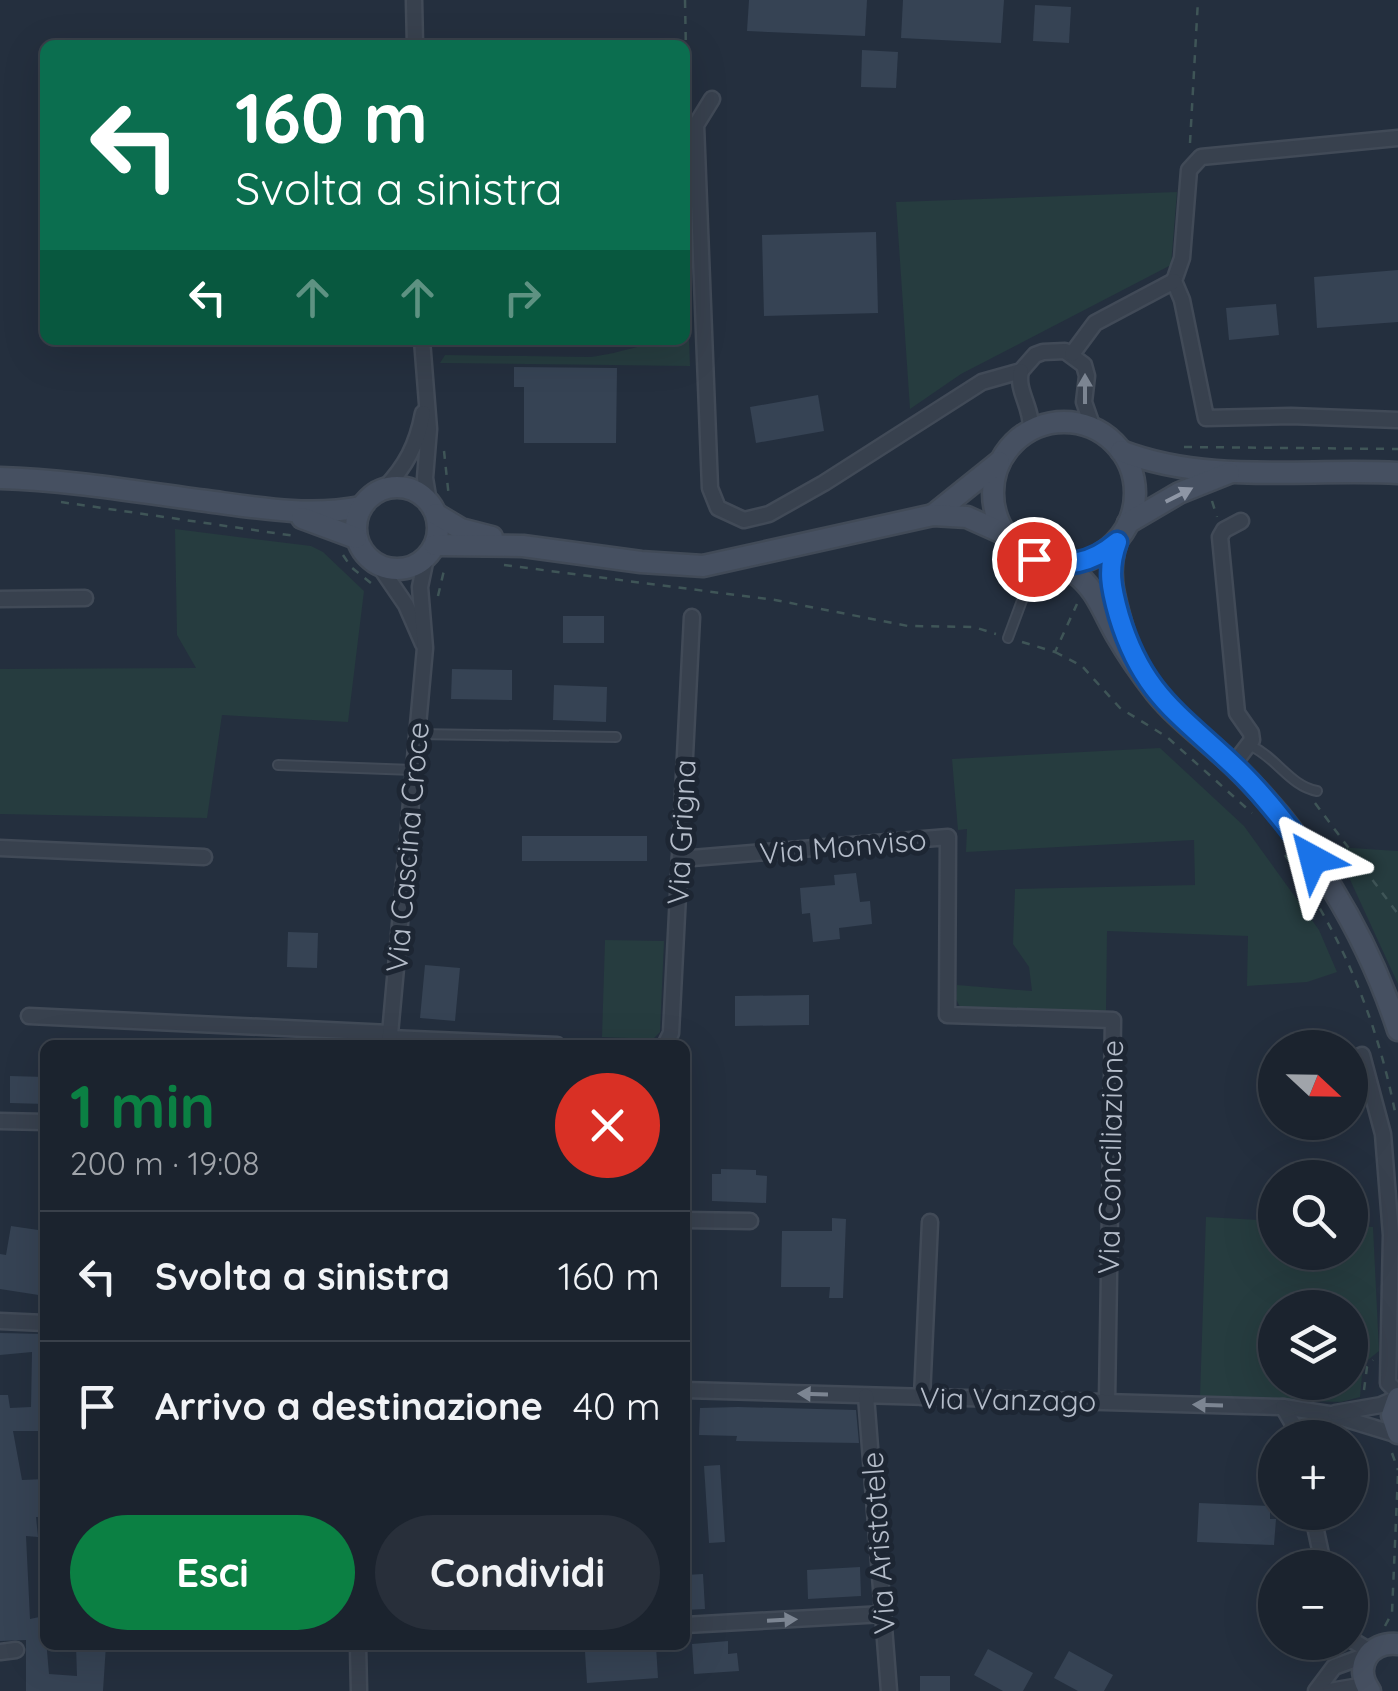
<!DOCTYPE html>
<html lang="it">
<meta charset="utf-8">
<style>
:root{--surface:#1b232e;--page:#282f3a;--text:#f1f3f6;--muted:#a0a4aa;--line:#39404a;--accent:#0b8043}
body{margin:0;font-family:Quicksand,sans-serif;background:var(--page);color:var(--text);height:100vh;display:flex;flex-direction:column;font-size:38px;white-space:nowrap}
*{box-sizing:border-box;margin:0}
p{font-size:32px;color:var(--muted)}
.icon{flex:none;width:55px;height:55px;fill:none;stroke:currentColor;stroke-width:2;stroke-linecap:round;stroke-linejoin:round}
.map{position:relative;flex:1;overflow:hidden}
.sheet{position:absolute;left:40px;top:1040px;width:650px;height:610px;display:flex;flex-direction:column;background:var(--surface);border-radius:15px;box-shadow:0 10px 40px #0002,0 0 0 2px var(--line)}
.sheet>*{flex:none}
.banner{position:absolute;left:40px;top:40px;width:650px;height:305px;border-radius:15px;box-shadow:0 10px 40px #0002,0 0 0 2px var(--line);background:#0b6e4f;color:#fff;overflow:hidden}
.needle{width:65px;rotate:112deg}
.buttons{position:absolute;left:1258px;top:1030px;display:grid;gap:20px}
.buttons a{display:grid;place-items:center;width:110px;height:110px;border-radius:50%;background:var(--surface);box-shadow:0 10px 40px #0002,0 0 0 2px var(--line);font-size:50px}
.pin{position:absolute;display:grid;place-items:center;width:85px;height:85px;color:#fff;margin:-42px;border:5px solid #fff;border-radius:50%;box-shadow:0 2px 10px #0007}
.me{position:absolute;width:110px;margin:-55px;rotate:322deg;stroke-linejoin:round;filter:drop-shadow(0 0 8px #0008)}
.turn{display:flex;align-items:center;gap:35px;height:210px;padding:0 30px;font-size:45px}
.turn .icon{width:130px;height:130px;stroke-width:2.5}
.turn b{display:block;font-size:70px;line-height:85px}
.lanes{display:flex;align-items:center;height:95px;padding:0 30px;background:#0003;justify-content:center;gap:50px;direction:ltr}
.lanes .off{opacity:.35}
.round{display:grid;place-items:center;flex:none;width:105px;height:105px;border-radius:52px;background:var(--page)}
.head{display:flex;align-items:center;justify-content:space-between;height:170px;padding:0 30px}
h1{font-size:60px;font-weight:700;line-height:75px;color:var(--accent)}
.action{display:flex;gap:20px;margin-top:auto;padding:20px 30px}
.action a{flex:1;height:115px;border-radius:60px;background:var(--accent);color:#fff;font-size:40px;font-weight:700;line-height:115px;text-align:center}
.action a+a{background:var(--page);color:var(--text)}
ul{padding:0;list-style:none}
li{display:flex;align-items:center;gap:30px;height:130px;padding:0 30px;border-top:2px solid var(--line)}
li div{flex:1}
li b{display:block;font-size:38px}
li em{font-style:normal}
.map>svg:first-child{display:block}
.green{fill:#263c3f;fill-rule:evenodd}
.building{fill:#364354}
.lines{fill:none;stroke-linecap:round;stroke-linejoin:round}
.lane-casing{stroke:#414a57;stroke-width:12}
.street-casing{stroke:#414a57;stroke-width:19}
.secondary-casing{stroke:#414a57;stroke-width:25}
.path{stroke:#3f5557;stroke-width:2.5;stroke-dasharray:8 8;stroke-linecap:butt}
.lane{stroke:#38414e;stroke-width:8}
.street{stroke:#38414e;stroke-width:14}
.secondary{stroke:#465061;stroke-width:20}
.oneway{fill:#7c8592}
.oneway2{fill:#8e96a5}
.route-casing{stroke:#114b97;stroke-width:25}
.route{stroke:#1a73e8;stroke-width:18}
.labels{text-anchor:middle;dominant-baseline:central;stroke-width:10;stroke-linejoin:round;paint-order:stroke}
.street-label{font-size:30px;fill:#b4bcc9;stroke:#1d2633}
</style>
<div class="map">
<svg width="1398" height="1691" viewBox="0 0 1398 1691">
<rect width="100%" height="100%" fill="#242f3e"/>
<g class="green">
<polygon points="1177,192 1171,265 961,374 910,409 896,202"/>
<path d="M 688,312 L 690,366 L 440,363 L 445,355 L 590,357 C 625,353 649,340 685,340 L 685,315 Z"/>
<polygon points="175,529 311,546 323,552 364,591 348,722 222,715 207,818 0,814 0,669 196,668 177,635"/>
<polygon points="1160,748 1244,826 1319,930 1337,972 1307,982 1247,986 1248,936 1107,931 1106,1011 960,1007 956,999 957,985 1032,991 1029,967 1013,944 1015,889 1195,885 1194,840 966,852 967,829 958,830 952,759"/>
<polygon points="1335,847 1398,851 1398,984"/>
<polygon points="605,940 664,941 660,1032 653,1039 602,1037"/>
<path d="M 1206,1217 L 1275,1221 L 1275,1252 L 1350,1252 L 1350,1226 L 1373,1227 L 1379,1351 L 1363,1364 L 1360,1397 L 1341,1402 L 1200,1397 ZM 1275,1308 L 1350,1308 L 1350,1382 L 1275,1382 Z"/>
</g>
<g class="building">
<polygon points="749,0 867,0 865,36 747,31"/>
<polygon points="903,0 1004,0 1001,43 901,38"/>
<polygon points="1035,5 1071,7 1069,43 1033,41"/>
<polygon points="862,50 898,52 896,88 861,87"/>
<polygon points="876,232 878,313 764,316 762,235"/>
<polygon points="1398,270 1398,322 1317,328 1314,277"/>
<polygon points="1276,304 1279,335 1229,340 1226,308"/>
<polygon points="514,367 617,368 616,443 524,443 524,387 514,387"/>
<polygon points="818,395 824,431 756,443 750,407"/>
<rect x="563" y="616" width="41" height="27"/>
<polygon points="452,669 512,670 512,700 451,699"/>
<polygon points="554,685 607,687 606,722 553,720"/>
<rect x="522" y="836" width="125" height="25"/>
<polygon points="856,873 860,902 870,901 872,924 839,928 840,939 813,942 810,913 802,914 800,888 835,885 834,875"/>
<polygon points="288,932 318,933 317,968 287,967"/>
<polygon points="425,965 460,968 455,1021 420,1018"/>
<polygon points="809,995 809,1025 735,1026 735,996"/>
<polygon points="10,1076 45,1077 45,1104 10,1103"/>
<polygon points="721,1169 756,1170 756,1175 767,1176 766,1203 712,1201 712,1174 721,1174"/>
<polygon points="832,1218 846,1219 843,1298 829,1298 830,1287 781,1287 782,1231 832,1231"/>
<polygon points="11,1226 45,1231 45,1296 0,1289 0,1254 6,1255"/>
<polygon points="0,1333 45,1334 45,1431 13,1431 22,1480 45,1479 45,1517 36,1517 38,1537 26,1536 30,1619 44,1616 49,1674 77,1676 76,1645 106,1645 103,1691 26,1691 26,1640 0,1641 0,1395 8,1395 10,1408 31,1407 32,1352 0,1355"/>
<polygon points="738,1407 856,1410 859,1443 736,1441 737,1436 699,1435 700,1408"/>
<polygon points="720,1465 725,1542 709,1543 704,1466"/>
<polygon points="1199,1503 1270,1506 1270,1519 1276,1519 1274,1545 1197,1542"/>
<polygon points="860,1567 861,1596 808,1599 807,1570"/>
<polygon points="703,1574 705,1609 685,1610 685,1575"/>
<polygon points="728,1641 728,1654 737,1653 739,1671 694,1674 692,1644"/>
<polygon points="656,1646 658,1678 587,1683 585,1652"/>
<polygon points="988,1649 1033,1673 1023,1691 1003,1691 974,1675"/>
<polygon points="1069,1651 1113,1675 1104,1691 1078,1691 1054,1678"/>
<rect x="920" y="1676" width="30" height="15"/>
</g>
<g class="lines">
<defs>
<g id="lane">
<polyline points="1008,638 1033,571 1033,559"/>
<polyline points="417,734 616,737"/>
<path d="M 1251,746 C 1276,757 1290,786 1317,791"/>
<polyline points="278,765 413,770"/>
</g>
<g id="street">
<polyline points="414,0 415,45"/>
<polyline points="712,99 696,125 710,488 718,508 744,520 769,514 824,483 982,382 1021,371 1035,355 1043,352 1065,351 1084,365 1087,376 1084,402 1093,428"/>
<polyline points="1398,138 1201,157 1189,170 1182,258 1174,281 1182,300 1206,418 1291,416 1398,420"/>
<polyline points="422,340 429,429 425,478 429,502"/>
<polyline points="1072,354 1095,323 1174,281"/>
<path d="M 1021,371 C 1016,391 1032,406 1031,430"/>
<path d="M 384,489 C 406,466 417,445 423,413"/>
<polyline points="380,567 406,605 423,644"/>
<polyline points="0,599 85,598"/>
<polyline points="1233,765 1252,740 1251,733 1237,713 1220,537 1224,530 1241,521"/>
<polyline points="0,848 204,857"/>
<polyline points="680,859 948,837 947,1015 1113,1020 1107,1401"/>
<polyline points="29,1016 390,1033"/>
<polyline points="389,1038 557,1045"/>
<polyline points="389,1045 425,648 420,587 426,558"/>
<polyline points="665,1045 671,1033 692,617"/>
<polyline points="1362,1055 1383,1134 1391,1235 1388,1383 1398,1393"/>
<polyline points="0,1121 45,1122"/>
<polyline points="685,1220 750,1221"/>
<polyline points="0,1321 45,1323"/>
<polyline points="685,1390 1283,1407 1329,1414 1398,1435"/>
<polyline points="866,1396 889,1691"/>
<polyline points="922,1397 930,1222"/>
<polyline points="1283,1407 1293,1424 1295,1438"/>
<polyline points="1335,1413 1381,1405 1397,1398"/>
<polyline points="1312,1512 1324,1568"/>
<polyline points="685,1625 884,1614"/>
<polyline points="1350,1639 1370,1651"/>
<polyline points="358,1645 359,1691"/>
<polyline points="0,1652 16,1650"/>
<polyline points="1316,1691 1334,1667 1367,1655"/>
<polyline points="1330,1691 1365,1685"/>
</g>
<g id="secondary">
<circle cx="1064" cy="493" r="71"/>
<path d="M 1121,451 C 1209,485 1306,468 1398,473"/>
<path d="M 0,478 C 70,480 138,492 207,501 C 259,508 309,517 361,507"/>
<circle cx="397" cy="528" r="41"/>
<polyline points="436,514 461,529 492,537"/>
<polyline points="933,515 999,462"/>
<polyline points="302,518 356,538"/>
<polyline points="1128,523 1179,493 1229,473"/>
<path d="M 1117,541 C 1106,573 1114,597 1123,629"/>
<polyline points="435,545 523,546 641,562 703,566 933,515 967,517 1005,534"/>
<path d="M 1053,564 C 1059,567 1069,569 1074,573 C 1095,586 1105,616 1117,636 C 1128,655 1142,675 1156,693 C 1179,721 1208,741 1234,766 C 1309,838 1366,932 1398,1030"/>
<polyline points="1398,1398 1392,1415 1398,1433"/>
<path d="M 1370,1691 C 1353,1667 1369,1641 1398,1644"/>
</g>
</defs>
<use href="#lane" class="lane-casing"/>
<use href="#street" class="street-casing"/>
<use href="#secondary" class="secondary-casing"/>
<g class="path">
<polyline points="685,0 687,108"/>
<polyline points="1190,143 1198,0"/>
<polyline points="1184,447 1398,449"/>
<polyline points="444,451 449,498"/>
<polyline points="1212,501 1217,517"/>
<polyline points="61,502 295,536"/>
<polyline points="343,555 351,567 372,584"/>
<polyline points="504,565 775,600 908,626 974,627 996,634"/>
<polyline points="438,596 445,566"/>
<polyline points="1022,642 1055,652 1077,604"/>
<polyline points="1055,652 1082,666 1120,708 1167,737 1252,813"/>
<polyline points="1315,803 1398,914"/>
<path d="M 1285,855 C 1342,933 1378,1022 1396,1117"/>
<polyline points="1364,1390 1367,1367 1373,1360"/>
<polyline points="1392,1453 1398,1470"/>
<polyline points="1385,1626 1392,1613 1398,1474"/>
</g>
<use href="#lane" class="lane"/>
<use href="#street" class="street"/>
<use href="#secondary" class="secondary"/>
</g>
<defs><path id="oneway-solid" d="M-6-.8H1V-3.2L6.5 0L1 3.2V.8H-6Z" transform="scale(2.5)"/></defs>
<g class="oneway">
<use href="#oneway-solid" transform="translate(1085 389) rotate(-90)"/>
<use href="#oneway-solid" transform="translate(813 1394) rotate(-178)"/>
<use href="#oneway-solid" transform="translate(1208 1405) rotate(-178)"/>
<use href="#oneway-solid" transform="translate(782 1620) rotate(-3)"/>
</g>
<use class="oneway2" href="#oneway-solid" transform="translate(1179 495) rotate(-27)"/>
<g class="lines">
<defs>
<path id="route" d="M 1034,559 C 1066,568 1091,564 1117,542 C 1107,569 1111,588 1119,616 C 1142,693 1178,713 1233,765 C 1263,793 1288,827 1313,859"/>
</defs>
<use href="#route" class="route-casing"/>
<use href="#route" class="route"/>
</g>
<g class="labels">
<g class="street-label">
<text transform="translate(681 832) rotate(-87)">Via Grigna</text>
<text transform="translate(843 846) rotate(-5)">Via Monviso</text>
<text transform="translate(407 847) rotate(-85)">Via Cascina Croce</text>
<text transform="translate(1110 1157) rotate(-89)">Via Conciliazione</text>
<text transform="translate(1008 1399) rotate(1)">Via Vanzago</text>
<text transform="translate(878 1543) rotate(-94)">Via Aristotele</text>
</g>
</g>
</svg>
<div class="buttons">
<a><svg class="needle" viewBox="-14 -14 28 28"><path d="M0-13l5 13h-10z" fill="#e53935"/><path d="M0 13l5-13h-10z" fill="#a0a4aa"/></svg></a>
<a><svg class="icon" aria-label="search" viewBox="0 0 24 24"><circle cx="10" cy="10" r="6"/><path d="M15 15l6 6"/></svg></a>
<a><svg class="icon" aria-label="layers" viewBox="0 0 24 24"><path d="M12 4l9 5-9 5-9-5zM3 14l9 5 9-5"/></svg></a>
<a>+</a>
<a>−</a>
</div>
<div class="pin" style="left:1034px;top:559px;background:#d93025"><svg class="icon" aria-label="arrive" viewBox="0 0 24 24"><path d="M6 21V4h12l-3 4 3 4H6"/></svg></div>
<svg class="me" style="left:1313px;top:859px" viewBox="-20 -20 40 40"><path d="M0-17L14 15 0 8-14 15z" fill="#1a73e8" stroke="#fff" stroke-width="4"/></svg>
<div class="banner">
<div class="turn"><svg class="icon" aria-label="left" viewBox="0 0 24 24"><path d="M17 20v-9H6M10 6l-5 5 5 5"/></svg><div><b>160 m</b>Svolta a sinistra</div></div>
<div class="lanes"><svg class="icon" aria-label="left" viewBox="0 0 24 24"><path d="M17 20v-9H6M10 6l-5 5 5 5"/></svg><svg class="icon off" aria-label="ahead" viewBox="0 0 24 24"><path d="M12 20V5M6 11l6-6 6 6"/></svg><svg class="icon off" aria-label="ahead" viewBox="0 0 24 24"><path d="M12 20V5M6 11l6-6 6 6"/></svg><svg class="icon off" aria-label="right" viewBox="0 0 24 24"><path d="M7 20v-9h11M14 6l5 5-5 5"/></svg></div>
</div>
<section class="sheet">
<div class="head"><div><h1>1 min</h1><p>200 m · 19:08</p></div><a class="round" style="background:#d93025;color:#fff"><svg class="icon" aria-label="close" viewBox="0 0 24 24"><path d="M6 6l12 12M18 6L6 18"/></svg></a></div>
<ul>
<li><svg class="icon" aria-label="left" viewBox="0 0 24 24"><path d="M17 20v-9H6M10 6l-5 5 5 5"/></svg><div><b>Svolta a sinistra</b></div><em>160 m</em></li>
<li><svg class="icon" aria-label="arrive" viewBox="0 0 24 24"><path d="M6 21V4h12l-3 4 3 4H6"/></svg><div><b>Arrivo a destinazione</b></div><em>40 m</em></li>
</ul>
<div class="action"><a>Esci</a><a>Condividi</a></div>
</section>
</div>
